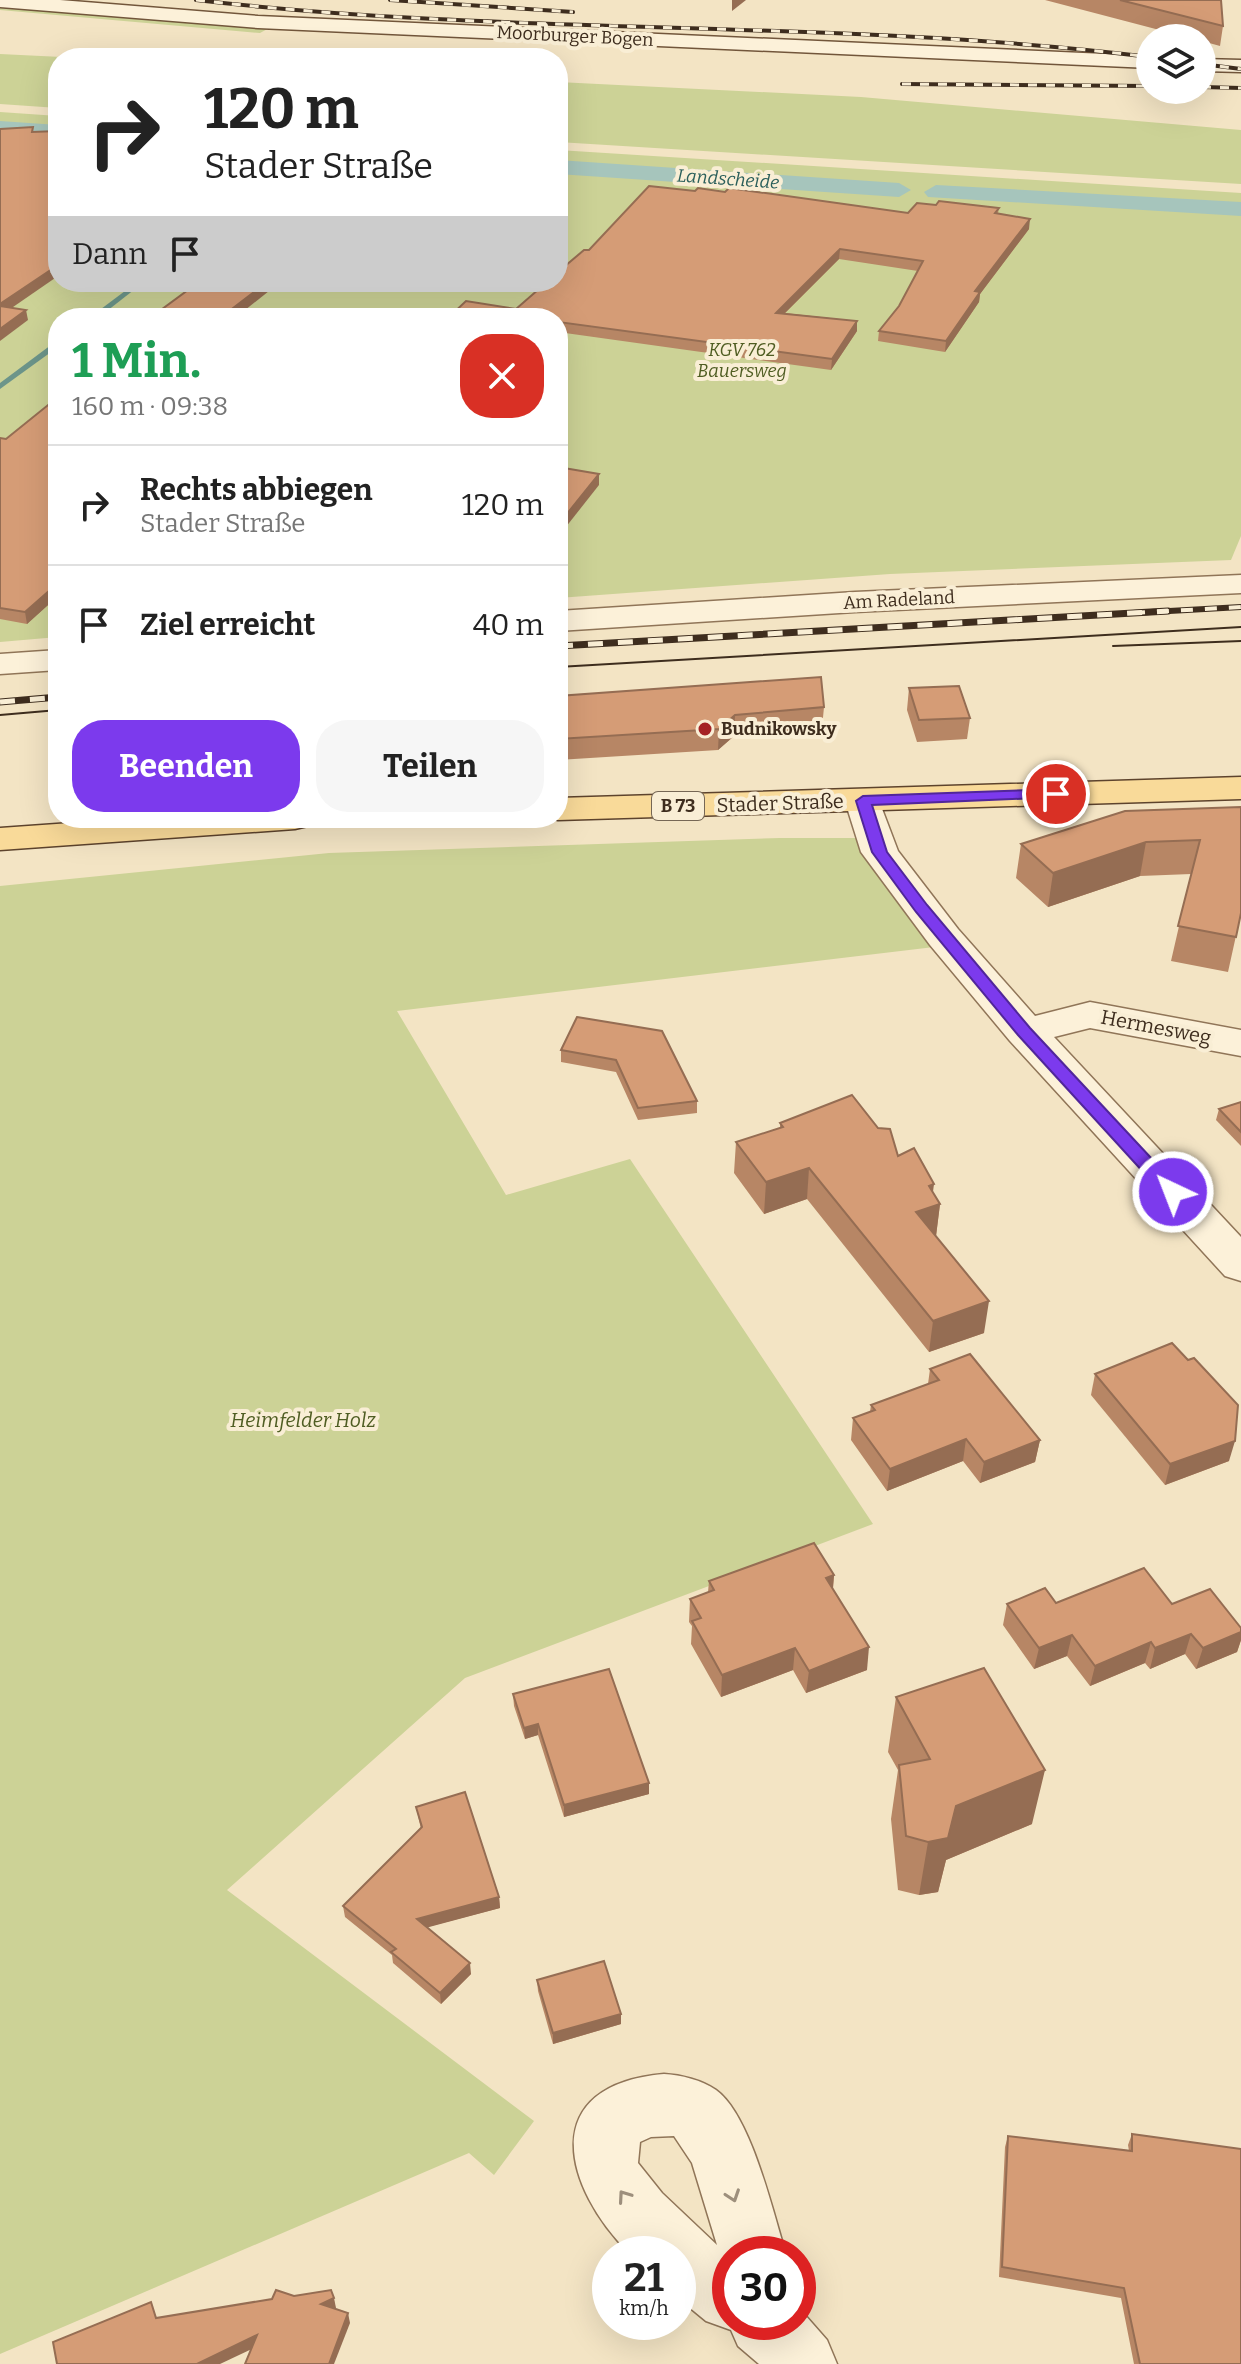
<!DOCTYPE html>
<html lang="de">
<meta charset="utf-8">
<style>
:root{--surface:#fff;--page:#f6f6f6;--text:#222;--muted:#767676;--line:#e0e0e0;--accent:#7c3aed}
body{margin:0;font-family:Bitter,serif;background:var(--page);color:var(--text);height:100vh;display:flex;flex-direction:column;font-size:30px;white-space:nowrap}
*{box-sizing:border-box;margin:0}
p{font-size:26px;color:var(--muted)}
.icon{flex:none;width:44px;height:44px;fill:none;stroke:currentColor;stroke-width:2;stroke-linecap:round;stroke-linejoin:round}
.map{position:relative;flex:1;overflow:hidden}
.side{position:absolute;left:48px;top:308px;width:520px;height:520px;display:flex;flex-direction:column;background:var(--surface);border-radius:32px;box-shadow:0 8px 32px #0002}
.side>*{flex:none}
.top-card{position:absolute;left:48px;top:48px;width:520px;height:244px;border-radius:32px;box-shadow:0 8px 32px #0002;background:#fff;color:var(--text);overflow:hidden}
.controls{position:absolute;left:1136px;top:24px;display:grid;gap:16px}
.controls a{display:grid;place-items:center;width:80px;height:80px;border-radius:50%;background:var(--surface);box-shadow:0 8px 32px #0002;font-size:40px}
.speed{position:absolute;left:592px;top:2236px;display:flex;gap:16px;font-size:40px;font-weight:700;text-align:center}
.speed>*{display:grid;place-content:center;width:104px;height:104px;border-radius:50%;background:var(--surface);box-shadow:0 8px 32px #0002;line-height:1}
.speed small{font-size:20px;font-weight:400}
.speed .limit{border:12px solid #d22;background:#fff;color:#111}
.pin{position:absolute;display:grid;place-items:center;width:68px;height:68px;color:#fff;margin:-34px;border:4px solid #fff;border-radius:50%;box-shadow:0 2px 8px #0007}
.me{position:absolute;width:88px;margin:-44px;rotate:317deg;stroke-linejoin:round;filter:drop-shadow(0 0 6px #0008)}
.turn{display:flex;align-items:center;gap:28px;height:168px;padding:0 24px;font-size:36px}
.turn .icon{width:104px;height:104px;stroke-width:2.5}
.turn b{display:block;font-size:56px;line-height:68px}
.then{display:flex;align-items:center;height:76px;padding:0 24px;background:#0003;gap:16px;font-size:30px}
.round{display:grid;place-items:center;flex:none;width:84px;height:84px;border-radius:32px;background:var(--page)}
.summary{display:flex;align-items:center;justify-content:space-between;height:136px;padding:0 24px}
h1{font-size:48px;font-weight:700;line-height:60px;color:#1e9e55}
.primary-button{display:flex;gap:16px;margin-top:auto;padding:16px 24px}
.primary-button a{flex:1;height:92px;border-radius:32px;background:var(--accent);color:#fff;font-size:32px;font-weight:700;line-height:92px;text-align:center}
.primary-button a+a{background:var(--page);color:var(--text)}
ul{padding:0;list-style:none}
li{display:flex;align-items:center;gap:24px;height:120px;padding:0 24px;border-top:2px solid var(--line)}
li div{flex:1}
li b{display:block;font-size:30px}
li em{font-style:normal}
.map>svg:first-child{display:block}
.green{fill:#ccd296}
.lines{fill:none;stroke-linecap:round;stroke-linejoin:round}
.stream{fill:#6c958a;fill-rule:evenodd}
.canal{fill:#a6c5bc;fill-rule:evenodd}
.street-casing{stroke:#907558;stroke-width:3}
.secondary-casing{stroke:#72563b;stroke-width:3}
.primary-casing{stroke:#5d432d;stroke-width:3}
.street{fill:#fcf1d9;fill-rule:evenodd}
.secondary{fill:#fcf1d9;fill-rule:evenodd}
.primary{fill:#f9da99;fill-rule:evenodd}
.tram{stroke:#3e2d1e;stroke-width:2}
.rail-far2-casing{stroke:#3e2d1e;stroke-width:4}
.rail-far1-casing{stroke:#3e2d1e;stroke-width:6}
.rail-casing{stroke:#3e2d1e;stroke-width:7}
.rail-far2{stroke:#f9eed5;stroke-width:3;stroke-dasharray:9;stroke-linecap:butt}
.rail-far1{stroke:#f9eed5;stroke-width:4;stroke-dasharray:12;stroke-linecap:butt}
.rail{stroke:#f9eed5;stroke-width:5;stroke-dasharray:15;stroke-linecap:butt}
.wall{fill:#b78665}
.shaded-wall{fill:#956d53}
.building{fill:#d59c76;stroke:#956d53;stroke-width:2}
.oneway{stroke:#9d8f7c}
.route{fill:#7c3aed;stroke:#51269a;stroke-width:2}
.poi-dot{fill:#a52224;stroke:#f9eed5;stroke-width:3}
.labels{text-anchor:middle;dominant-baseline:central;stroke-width:8;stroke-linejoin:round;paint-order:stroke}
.far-street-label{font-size:18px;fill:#3e2d1e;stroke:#f9eed5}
.far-water-label{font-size:18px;font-style:italic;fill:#2b5f5b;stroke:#f9eed5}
.far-park-label{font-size:18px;font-style:italic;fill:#4f5d22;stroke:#f9eed5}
.far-poi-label{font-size:18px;font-weight:bold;fill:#3e2d1e;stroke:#f9eed5;text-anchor:start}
.shield{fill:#f9eed5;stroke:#766755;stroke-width:2}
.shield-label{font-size:18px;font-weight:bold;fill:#3e2d1e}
.street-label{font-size:20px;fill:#3e2d1e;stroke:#f9eed5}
.park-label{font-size:20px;font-style:italic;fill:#4f5d22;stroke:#f9eed5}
</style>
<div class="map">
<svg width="1241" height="2364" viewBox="0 0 1241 2364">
<rect width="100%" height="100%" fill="#f3e4c4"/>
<g class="green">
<polygon points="0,5 271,27 260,33 0,10"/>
<polygon points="0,54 82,58 58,58 58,108 0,104"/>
<polygon points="558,82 861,97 1241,130 1241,184 558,142"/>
<polygon points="0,112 58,116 58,130 0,126"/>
<polygon points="0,128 58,132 58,282 558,282 558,165 675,171 558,163 558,150 1241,193 1241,206 1074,198 1072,202 1241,212 1241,536 1231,560 890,574 558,598 558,318 58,318 58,637 0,642"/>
<polygon points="780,838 873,838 951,945 397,1011 506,1195 630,1159 873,1524 465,1678 227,1890 534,2121 494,2175 469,2153 0,2354 0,886 329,853"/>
</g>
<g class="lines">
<g class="stream">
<polygon points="137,282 144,282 98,318 89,318"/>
<polygon points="55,342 58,342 58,347 0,389 0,383"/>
</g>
<g class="canal">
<polygon points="0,121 58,125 58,139 0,135"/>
<polygon points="558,160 899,183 911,190 899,197 558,174"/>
<polygon points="936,185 1241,202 1241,216 928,197 924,192"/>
</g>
<defs>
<g id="street">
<polygon points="1241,575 1241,593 855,612 558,631 558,611 855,592"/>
<polygon points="58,650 58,670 0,674 0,654"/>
<polygon points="863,790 876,793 898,851 958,929 1035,1016 1090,1002 1241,1030 1241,1056 1090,1028 1054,1037 1241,1237 1241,1281 1225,1276 1010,1041 930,945 861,852 845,801 850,793"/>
<path d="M 664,2074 C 681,2075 702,2080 716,2090 C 751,2115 773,2213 786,2254 L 730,2254 L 730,2322 L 798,2322 L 798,2307 L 827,2340 L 837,2364 L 759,2364 L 738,2346 L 731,2330 L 706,2321 L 678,2298 L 678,2254 L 630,2254 C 562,2186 537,2085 664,2074 ZM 674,2136 L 692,2163 L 717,2245 L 662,2193 L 638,2163 L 640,2142 L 651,2137 Z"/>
</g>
<g id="secondary">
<polygon points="0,0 60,0 258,16 1150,56 1150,68 258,28 0,7"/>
<polygon points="1202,59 1241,60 1241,72 1202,71"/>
</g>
<g id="primary">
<polygon points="1241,777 1241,799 558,820 550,818 558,818 558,798"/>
<polygon points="141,818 313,818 308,826 295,829 0,850 0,828"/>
</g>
</defs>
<use href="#street" class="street-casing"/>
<use href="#secondary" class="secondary-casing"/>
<use href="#primary" class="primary-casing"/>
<use href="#street" class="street"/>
<use href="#secondary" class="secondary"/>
<use href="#primary" class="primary"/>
<g class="tram">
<polyline points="1113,646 1241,641"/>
<polyline points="558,667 1241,627"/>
<polyline points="0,715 58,710"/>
</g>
<defs>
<g id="rail-far2">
<path d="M 196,0 C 513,37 833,18 1150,57"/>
<polyline points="390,0 573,12"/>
<polyline points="1202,64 1241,69"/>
<polyline points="902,84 1150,86"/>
<polyline points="1202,87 1241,88"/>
</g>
<polyline id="rail-far1" points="1133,613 1241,607"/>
<g id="rail">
<polyline points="558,646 1168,611"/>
<polyline points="0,702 58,697"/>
</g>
</defs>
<use href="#rail-far2" class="rail-far2-casing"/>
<use href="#rail-far1" class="rail-far1-casing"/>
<use href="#rail" class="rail-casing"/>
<use href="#rail-far2" class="rail-far2"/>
<use href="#rail-far1" class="rail-far1"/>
<use href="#rail" class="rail"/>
</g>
<g class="wall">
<polygon points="1045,0 1221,0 1223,26 1220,46 1202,41 1202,38 1190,38"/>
<polygon points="695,191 725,192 908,213 936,205 999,208 998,213 1029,229 980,294 979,302 945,352 878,341 879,331 899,306 918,271 839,259 785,313 857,321 857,331 831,370 558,332 558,318 516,309 589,250"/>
<polygon points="178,282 286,282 279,288 274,287 184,292 180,291"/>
<polygon points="58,397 58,596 27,624 0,619 0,438 6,439"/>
<polygon points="909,688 970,718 967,739 917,742 907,710"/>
<polygon points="558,696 824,707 822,728 734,736 718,750 558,760"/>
<polygon points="1241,807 1241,913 1228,972 1171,961 1191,874 1140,876 1048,907 1016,878 1021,844"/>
<polygon points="662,1031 697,1101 697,1113 638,1120 616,1072 561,1062 561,1050"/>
<polygon points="1241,1102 1241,1146 1216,1120 1219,1109"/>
<polygon points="780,1123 898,1156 933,1193 940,1204 936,1236 984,1333 929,1352 807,1199 764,1214 734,1173 736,1142 780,1128"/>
<polygon points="930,1369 1040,1440 1035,1462 980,1483 963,1461 887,1491 851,1440 853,1418 870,1412 871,1405 928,1384"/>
<polygon points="1095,1374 1229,1461 1165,1485 1091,1395"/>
<polygon points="834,1575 833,1589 867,1670 806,1693 793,1670 721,1697 691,1644 692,1626 689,1622 690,1599 708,1592 709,1581"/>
<polygon points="1056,1603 1172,1604 1241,1628 1241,1640 1237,1652 1196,1669 1185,1654 1150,1669 1145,1663 1090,1686 1067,1656 1034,1669 1003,1625 1007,1604"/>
<polygon points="513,1694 649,1794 564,1817 538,1735 525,1739 514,1706"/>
<polygon points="896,1697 1032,1824 946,1860 938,1892 919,1895 898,1890 891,1819 898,1770 888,1752"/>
<polygon points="416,1807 499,1897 500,1908 427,1927 471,1974 441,2004 393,1963 392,1955 345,1917 343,1906 421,1829"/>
<polygon points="537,1980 621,2024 553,2044 538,1991"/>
<polygon points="1132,2134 1241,2364 1134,2364 1121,2298 999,2277 1005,2147 1008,2136 1129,2151 1128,2145"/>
</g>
<g class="shaded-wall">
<polygon points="732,0 746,0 732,11"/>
<polygon points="1030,219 1029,229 980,294 979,302 945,352 946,341 975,291"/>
<polygon points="840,249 839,259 775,323 776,313"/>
<polygon points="58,265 58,276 0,316 0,304"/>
<polygon points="267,282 273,282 274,287 235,318 220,318"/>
<polygon points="279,282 286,282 279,288"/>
<polygon points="26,310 28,320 0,341 0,329"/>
<polygon points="857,321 857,331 831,370 832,359"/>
<polygon points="599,474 599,485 558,537 558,525"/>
<polygon points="58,583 58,596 27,624 25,612"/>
<polygon points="735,715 734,736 718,750 719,729"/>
<polygon points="1146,842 1140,876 1048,907 1053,873"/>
<polygon points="809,1168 807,1199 764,1214 766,1182"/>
<polygon points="934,1184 931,1207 940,1204 936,1236 916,1212 929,1186"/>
<polygon points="989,1301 984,1333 929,1352 933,1321"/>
<polygon points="966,1439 963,1461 887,1491 890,1469"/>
<polygon points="1040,1440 1035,1462 980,1483 984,1462"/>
<polygon points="1235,1441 1229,1461 1165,1485 1170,1464"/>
<polygon points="834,1575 832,1598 826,1578"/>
<polygon points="1241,1632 1241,1640 1237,1652 1196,1669 1203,1648"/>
<polygon points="1191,1634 1185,1654 1150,1669 1155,1648"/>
<polygon points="1072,1635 1067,1656 1034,1669 1039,1648"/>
<polygon points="1151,1642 1145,1663 1090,1686 1095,1666"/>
<polygon points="869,1647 867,1670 806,1693 809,1671"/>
<polygon points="795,1648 793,1670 721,1697 722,1675"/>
<polygon points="538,1724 538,1735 525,1739 524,1728"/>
<polygon points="1045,1770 1032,1824 946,1860 938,1892 919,1895 928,1842 956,1806"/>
<polygon points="649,1783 649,1794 564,1817 564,1805"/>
<polygon points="499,1897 500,1908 418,1930 417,1919"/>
<polygon points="470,1963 471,1974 441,2004 440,1993"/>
<polygon points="621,2014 621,2024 553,2044 553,2033"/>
<polygon points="334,2298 336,2308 323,2314 321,2304"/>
<polygon points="348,2313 350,2323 334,2364 329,2364"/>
<polygon points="257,2335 260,2345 220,2364 197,2364"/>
</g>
<g class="building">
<polygon points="1120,0 1221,0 1223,26"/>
<polygon points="33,127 32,132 58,131 58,265 0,304 0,129"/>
<polygon points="649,186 695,191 698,188 725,192 729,188 908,213 917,203 936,205 939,201 999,208 995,213 1030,219 975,291 980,292 946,341 879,331 899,306 923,261 840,249 776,313 857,321 832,359 558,322 558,318 448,318 466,301 516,309 547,282 558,282 558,272 584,250 589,250"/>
<polygon points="183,282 267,282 220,318 150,318 196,284"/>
<polygon points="0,306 26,310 0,329"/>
<polygon points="58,397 58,583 25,612 0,608 0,438 6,439"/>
<polygon points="558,467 599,474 558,525"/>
<polygon points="821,677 824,707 735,715 719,729 558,739 558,696"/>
<polygon points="959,686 970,718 919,720 909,688"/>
<polygon points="1241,807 1241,913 1236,937 1178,926 1200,840 1146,842 1053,873 1021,844 1125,811"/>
<polygon points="577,1017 662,1031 697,1101 638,1108 616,1060 561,1050"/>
<polygon points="852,1095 878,1128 890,1129 898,1156 914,1148 934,1184 929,1186 940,1204 916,1212 989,1301 933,1321 809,1168 766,1182 736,1142 783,1127 780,1123"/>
<polygon points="1241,1102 1241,1132 1219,1109"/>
<polygon points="1172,1343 1188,1360 1194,1358 1238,1405 1235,1441 1170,1464 1095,1374"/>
<polygon points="970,1354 1040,1440 984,1462 966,1439 890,1469 853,1418 875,1410 871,1405 939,1380 930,1369"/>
<polygon points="814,1543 834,1575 826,1578 869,1647 809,1671 795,1648 722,1675 692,1621 701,1618 690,1599 714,1590 709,1581"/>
<polygon points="1144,1568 1172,1604 1210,1589 1241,1628 1241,1632 1203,1648 1191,1634 1155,1648 1151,1642 1095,1666 1072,1635 1039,1648 1007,1604 1045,1588 1056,1603"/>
<polygon points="984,1668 1045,1770 956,1806 948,1838 928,1842 906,1836 899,1765 930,1759 896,1697"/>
<polygon points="609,1669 649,1783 564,1805 538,1724 524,1728 513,1694"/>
<polygon points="465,1792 499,1897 417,1919 470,1963 440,1993 391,1952 396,1949 343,1906 422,1827 416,1807"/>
<polygon points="604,1961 621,2014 553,2033 537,1980"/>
<polygon points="1132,2134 1241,2149 1241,2364 1140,2364 1124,2288 1002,2267 1008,2136 1132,2151"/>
<polygon points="276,2290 294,2296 331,2290 334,2298 321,2304 348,2313 329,2364 245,2364 257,2335 197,2364 57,2364 53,2342 151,2302 156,2318 272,2299"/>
</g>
<defs><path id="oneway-chevron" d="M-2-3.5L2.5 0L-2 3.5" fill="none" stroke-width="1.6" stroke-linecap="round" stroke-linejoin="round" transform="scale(2)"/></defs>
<g class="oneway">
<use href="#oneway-chevron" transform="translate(624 2196) rotate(-125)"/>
<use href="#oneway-chevron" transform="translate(733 2196) rotate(71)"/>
</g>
<polygon class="route" points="1056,789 1063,794 1061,797 872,805 887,852 927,905 1030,1028 1179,1188 1179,1197 1166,1197 1018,1035 916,912 872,852 856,801 863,796"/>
<circle class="poi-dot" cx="705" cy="729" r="8"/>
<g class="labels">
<g class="far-street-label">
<text transform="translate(575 36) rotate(3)">Moorburger Bogen</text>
<text transform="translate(899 600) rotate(-3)">Am Radeland</text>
</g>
<g class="far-water-label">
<text transform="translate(728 179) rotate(4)">Landscheide</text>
</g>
<g class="far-park-label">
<text x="742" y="350">KGV 762<tspan x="742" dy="21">Bauersweg</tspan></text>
</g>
<g class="far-poi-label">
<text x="721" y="729">Budnikowsky</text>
</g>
<rect class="shield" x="652" y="792" width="52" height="28" rx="6"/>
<g class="shield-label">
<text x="678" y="806">B 73</text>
</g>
<g class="street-label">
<text transform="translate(780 803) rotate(-2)">Stader Straße</text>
<text transform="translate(1156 1027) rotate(11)">Hermesweg</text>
</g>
<g class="park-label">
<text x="303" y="1420">Heimfelder Holz</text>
</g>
</g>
</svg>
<div class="controls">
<a><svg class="icon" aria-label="layers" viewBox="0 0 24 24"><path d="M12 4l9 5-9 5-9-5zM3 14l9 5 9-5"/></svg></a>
</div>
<div class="speed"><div>21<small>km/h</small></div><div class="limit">30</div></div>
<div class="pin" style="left:1056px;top:794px;background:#d93025"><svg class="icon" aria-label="arrive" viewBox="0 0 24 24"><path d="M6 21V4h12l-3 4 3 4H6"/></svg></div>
<svg class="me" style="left:1173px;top:1192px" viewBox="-20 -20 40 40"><circle r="17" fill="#7c3aed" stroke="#fff" stroke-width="3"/><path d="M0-11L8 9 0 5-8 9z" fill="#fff"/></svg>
<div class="top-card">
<div class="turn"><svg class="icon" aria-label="right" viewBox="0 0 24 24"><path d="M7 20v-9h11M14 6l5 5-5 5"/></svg><div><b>120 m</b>Stader Straße</div></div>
<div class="then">Dann<svg class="icon" aria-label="arrive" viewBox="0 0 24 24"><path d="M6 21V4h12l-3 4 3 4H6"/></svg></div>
</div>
<section class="side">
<div class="summary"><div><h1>1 Min.</h1><p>160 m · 09:38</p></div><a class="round" style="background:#d93025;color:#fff"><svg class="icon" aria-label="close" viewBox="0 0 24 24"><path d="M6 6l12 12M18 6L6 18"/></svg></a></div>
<ul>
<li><svg class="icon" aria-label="right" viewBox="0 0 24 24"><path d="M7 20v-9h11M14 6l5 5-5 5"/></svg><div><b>Rechts abbiegen</b><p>Stader Straße</p></div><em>120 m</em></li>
<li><svg class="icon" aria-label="arrive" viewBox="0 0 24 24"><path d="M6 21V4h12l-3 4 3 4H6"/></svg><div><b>Ziel erreicht</b></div><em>40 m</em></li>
</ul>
<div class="primary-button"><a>Beenden</a><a>Teilen</a></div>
</section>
</div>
